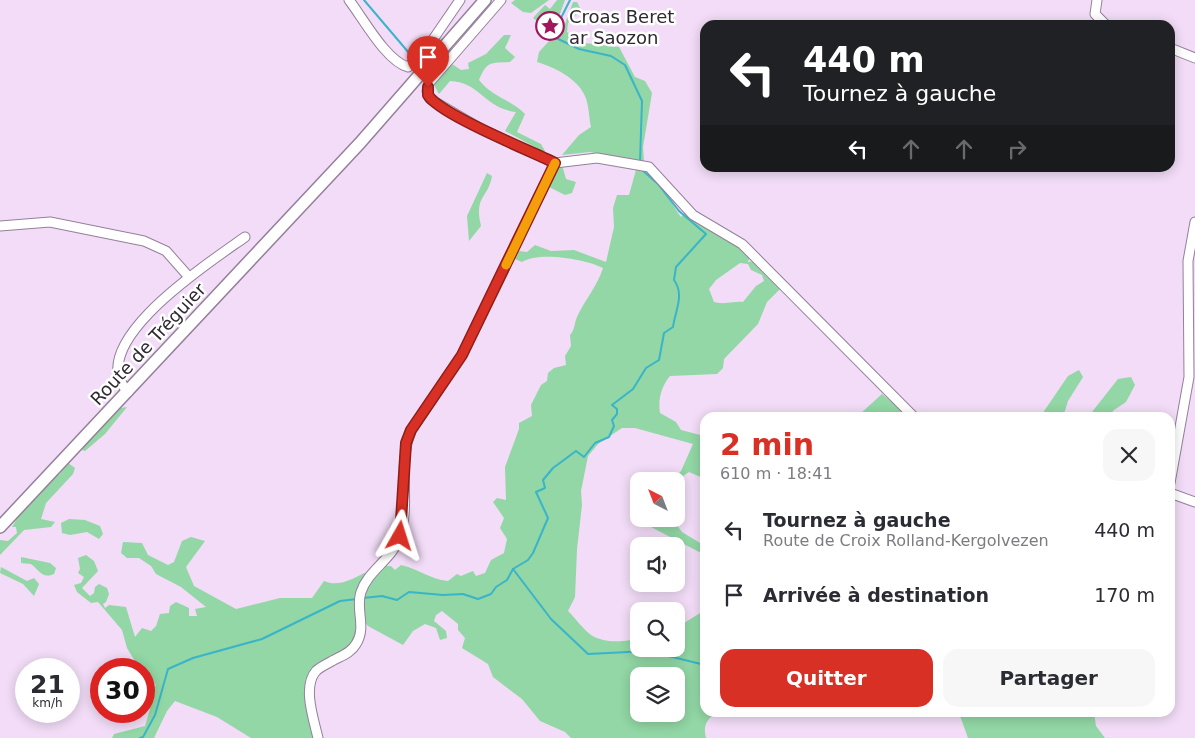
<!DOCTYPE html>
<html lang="fr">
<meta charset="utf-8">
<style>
:root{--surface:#fff;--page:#f7f7f7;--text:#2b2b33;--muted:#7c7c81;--accent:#d93025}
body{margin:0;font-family:"DejaVu Sans",sans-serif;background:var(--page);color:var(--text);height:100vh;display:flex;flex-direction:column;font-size:19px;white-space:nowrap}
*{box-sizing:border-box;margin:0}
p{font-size:16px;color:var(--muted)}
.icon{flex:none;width:28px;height:28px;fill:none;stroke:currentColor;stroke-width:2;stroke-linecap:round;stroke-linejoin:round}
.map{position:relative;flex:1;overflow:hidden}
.panel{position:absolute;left:700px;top:412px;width:475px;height:305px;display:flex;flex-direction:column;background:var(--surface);border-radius:15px;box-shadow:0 2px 12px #0003}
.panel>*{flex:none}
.guide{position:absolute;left:700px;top:20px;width:475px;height:152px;border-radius:15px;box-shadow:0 2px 12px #0003;background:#202124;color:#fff;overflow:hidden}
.needle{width:32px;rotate:318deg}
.buttons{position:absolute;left:630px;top:472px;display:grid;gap:10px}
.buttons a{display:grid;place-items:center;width:55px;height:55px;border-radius:10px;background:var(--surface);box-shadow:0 2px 12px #0003;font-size:25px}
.speed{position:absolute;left:15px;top:658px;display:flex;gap:10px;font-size:25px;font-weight:700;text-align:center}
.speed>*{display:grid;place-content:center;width:65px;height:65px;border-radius:50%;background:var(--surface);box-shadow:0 2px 12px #0003;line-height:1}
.speed small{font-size:12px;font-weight:400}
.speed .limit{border:8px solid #d22;background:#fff;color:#111}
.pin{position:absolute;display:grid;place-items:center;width:42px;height:42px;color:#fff;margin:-51px -21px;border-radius:50% 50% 50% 0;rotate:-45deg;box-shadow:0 0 5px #0007}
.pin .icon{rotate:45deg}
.me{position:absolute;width:55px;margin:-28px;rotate:6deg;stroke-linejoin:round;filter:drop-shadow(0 0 4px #0008)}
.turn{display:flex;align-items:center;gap:18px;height:105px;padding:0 20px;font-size:22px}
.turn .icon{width:65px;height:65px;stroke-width:2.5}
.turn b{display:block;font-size:35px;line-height:42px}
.lanes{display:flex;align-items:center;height:48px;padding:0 20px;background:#0003;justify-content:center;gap:25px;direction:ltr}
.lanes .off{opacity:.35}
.round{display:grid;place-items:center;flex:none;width:52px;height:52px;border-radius:15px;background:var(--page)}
.summary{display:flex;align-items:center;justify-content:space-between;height:85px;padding:0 20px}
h1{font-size:30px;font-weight:800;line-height:38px;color:var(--accent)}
.primary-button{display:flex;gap:10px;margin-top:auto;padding:10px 20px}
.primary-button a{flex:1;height:58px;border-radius:15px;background:var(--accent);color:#fff;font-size:20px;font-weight:800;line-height:58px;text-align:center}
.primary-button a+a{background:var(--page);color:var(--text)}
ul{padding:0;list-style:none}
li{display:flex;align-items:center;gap:15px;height:65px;padding:0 20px}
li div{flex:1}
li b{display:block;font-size:19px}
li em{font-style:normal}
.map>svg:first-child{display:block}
.green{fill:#92d7a5;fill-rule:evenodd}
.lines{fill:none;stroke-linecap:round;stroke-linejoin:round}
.stream{stroke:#39b4c8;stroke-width:2}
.minor-casing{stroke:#94809a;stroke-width:11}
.major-casing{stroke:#94809a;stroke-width:14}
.minor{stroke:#fff;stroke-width:9}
.major{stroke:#fff;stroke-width:11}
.route-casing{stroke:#8d1f18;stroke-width:12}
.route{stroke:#d93025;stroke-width:9}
.slow{stroke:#f59e0b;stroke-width:9}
.labels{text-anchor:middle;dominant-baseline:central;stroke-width:5;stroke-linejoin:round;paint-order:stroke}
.poi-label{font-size:18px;fill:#2f2731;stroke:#fff;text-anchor:start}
.street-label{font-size:18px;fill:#2f2731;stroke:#fff}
</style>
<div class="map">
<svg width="1195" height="738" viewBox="0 0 1195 738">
<rect width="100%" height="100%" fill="#f2dcf7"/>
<g class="green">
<polygon points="515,0 549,0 531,13 523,12 511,3"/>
<path d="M 557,0 L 565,0 L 554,30 L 564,27 L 573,2 L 577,2 L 581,10 L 568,23 L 567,32 L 584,43 L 619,47 L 635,77 L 645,81 L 652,93 L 643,147 L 644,161 L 590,152 L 562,155 L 579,135 L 591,127 C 589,118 589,105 585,96 C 577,78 554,67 537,62 L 539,52 L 549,41 L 545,32 L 550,31 L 533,18 L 545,5 L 550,9 Z"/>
<path d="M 504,35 L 511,35 L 505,48 L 515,57 L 510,62 C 490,63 487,61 479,80 C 491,96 511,100 525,114 L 517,132 L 541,144 L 546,153 L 505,131 L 516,112 C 484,108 480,82 450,81 L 439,94 L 434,85 C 438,77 442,67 452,64 L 461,70 L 469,69 L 468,63 L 486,54 Z"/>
<polygon points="562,165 566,179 576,182 572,193 565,195 549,187 556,166"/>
<path d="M 636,170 C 662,174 667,198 681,217 L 685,213 L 737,244 L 750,256 L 748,262 L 755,261 L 781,288 L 767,302 L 758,324 L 724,359 L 723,368 L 717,374 L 670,376 C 661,387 658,399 660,413 L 676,422 L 681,430 L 700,435 L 705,431 L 705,479 L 689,472 L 676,481 L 671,481 L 681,471 L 693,444 L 635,428 L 622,428 L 598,444 L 588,456 L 581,491 L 582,505 L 577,549 L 575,597 L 568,611 C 575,618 583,629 591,635 C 602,643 627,643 639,637 L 639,649 L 676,649 L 676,628 L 705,610 L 705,712 L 716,713 C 706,720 703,726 706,738 L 571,738 L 565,732 L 540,721 L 522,699 L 493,677 L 488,664 L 462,648 L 465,638 L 458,630 L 458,624 L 442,611 L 436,615 L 434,621 L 446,631 L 447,638 L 440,640 L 436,628 L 425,624 L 413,631 L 403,645 L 368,626 C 350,609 370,577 385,566 L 391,566 L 395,570 L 401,565 C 419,569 429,579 448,581 L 457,574 L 461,576 L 473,571 L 476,576 L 485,573 L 491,560 L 504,553 L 507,539 L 500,528 L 504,518 L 493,502 L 497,498 L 506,500 L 505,467 L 519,429 L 519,423 L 532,416 L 531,405 L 541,385 L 547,381 L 548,373 L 554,368 L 566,365 L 565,356 L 571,346 L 570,335 C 575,330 574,324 577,317 C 584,301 598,285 603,268 C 586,259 538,251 522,262 L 515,259 L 519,251 L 527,252 L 535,245 L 551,251 L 574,250 L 606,262 L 614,227 L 613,208 L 617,195 L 629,195 ZM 740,263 L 748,264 L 751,270 L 762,275 L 764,281 L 756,286 L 743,302 C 732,301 726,305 714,302 L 709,289 L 716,280 ZM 639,676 L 676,676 L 676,714 L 639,714 Z"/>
<path d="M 487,173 L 492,176 C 488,199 474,195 481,226 L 469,241 L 467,216 Z"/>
<polygon points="1079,370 1083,377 1068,401 1063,417 1040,417 1068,376"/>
<polygon points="1131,377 1135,385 1126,402 1114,410 1107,417 1088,417 1118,379"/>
<polygon points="882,394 911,418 845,418 851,413 860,414"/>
<polygon points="127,407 105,434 85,451 82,450 91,437 121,408"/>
<polygon points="68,463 75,468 73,474 46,503 41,519 55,522 51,527 24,530 0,555 0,540 8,541 17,533 16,527 12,527 21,512 55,475 59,475"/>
<polygon points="69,519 85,520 100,526 103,534 99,539 87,532 70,535 62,533 61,523"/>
<polygon points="652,519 676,524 682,532 705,546 705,555 651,527"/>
<path d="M 191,537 L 205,541 L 186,567 L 194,586 L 236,609 L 280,598 L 312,598 L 324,581 C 338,587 351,580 364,573 L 368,575 L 355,594 C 356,604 360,618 359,628 C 352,666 311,650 308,679 L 323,738 L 251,738 L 217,717 L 175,701 L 167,711 L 154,738 L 112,738 L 114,734 L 145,726 L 150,709 L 150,691 L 156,685 L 144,669 L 136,663 L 127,648 L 122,630 L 98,602 L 91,603 L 77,592 L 74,585 L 81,583 L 84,577 L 78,573 L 80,569 L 78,558 L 86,555 L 94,561 L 98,571 L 82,588 L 90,596 L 94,593 L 95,587 L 99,584 L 107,588 L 109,594 L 106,602 L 103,604 L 105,608 L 109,605 L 126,607 L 135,637 L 142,628 L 151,631 L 156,626 L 160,614 L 169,613 L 170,606 L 176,602 L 189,608 L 189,616 L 197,616 L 195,609 L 206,607 L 181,587 L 156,574 L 151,566 L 139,558 L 127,558 L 121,553 L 123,542 L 142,543 L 148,555 L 168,565 L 174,562 L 182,541 Z"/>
<path d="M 21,557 L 50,563 L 56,568 L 54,574 C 42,579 40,571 31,564 L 21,563 Z"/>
<polygon points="1,567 27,581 34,578 39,584 34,596 23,584 0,573"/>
<polygon points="959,713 1094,713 1096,726 1105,738 968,738"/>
</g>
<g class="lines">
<g class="stream">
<polyline points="364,0 409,53 415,55"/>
<polyline points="570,0 552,36 579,49 611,56 625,65 642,101 640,162"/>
<polyline points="513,569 551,619 588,654 648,651 705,665"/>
<path d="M 363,598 L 382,596 L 397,600 L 409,592 L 443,595 L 463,594 L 478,599 L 491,594 L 496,587 L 507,580 L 513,569 L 528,560 L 533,553 L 548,518 L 536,492 L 545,488 L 543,480 L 553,468 L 576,451 L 584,457 L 595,443 L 609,437 L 614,426 L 612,420 L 617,414 L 617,409 L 612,405 L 633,389 L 646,368 L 659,360 L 664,333 L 673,327 C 675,311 685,295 674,280 L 676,267 L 706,234 L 679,211 L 658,184 L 641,169"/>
<polyline points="140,738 143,737 155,715 168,669 193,658 262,639 340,601 357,599"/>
</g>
<defs>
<g id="minor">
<path d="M 349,0 C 363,18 386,61 408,67 L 423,54 L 460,0"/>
<polyline points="501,0 429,83 427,91 430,99 483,130 555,163 597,158 649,167 693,215 742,244 754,256 915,418"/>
<polyline points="1097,0 1095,14 1106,25"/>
<polyline points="1170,48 1195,58"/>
<polyline points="0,226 50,222 144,241 166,251 189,277"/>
<path d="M 128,392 C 81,344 213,260 245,237"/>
<polyline points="1170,483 1189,377 1188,261 1195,222"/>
<polyline points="1170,493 1195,502"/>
<path d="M 318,738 C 314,720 302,687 316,671 C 320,667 327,664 332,661 C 341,656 351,653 356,644 C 367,627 355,609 361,592 C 368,570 393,559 400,536 C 411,502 397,465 411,431 L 462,355 L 555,163"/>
</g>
<polyline id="major" points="0,527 360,143 485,0"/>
</defs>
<use href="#minor" class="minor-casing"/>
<use href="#major" class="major-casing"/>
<use href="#minor" class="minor"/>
<use href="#major" class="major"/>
</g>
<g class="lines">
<defs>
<path id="route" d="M 400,536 L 406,443 L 411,430 L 462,355 L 555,163 C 531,151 439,114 428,95 L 428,87"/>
</defs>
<use href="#route" class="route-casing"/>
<use href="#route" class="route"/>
<polyline class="slow" points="506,265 555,163"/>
</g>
<defs>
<symbol id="sight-ring" viewBox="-11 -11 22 22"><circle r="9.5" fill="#fff" stroke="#a3165c" stroke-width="1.5"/><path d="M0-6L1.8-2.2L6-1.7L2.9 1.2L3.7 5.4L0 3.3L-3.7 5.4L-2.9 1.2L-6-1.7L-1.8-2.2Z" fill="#a3165c"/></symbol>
</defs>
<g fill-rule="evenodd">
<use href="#sight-ring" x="534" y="10" width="32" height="32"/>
</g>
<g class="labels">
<g class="poi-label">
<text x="569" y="16">Croas Beret<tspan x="569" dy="21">ar Saozon</tspan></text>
</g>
<g class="street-label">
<text transform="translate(148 344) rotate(-47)">Route de Tréguier</text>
</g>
</g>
</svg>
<div class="buttons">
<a><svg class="needle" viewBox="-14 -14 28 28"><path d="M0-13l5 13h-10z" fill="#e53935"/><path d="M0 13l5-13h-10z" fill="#7c7c81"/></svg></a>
<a><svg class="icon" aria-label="sound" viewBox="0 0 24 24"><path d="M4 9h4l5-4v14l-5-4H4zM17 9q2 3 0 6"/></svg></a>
<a><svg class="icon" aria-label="search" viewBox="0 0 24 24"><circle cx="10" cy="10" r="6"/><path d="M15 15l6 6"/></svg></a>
<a><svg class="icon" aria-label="layers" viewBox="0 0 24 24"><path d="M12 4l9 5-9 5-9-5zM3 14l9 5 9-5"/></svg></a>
</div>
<div class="speed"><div>21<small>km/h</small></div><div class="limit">30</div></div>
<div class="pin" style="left:428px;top:87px;background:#d93025"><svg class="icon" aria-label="arrive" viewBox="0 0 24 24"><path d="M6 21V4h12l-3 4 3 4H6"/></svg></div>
<svg class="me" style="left:400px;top:536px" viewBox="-20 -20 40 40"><path d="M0-17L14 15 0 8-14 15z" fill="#d93025" stroke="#fff" stroke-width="4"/></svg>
<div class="guide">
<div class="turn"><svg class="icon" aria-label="left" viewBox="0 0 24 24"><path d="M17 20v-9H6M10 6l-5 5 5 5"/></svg><div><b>440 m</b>Tournez à gauche</div></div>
<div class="lanes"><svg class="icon" aria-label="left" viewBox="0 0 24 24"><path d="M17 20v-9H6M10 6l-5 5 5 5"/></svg><svg class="icon off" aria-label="ahead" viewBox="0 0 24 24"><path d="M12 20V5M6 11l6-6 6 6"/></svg><svg class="icon off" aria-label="ahead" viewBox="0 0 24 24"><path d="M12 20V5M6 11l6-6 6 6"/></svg><svg class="icon off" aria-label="right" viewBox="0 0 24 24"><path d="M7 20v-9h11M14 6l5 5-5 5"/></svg></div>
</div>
<section class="panel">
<div class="summary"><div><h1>2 min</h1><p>610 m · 18:41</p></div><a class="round"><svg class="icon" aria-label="close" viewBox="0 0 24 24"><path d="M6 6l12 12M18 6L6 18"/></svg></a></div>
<ul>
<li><svg class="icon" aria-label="left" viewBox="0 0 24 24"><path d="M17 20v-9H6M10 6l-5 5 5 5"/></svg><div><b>Tournez à gauche</b><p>Route de Croix Rolland-Kergolvezen</p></div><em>440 m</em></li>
<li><svg class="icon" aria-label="arrive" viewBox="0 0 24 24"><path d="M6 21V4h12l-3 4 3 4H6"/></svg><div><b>Arrivée à destination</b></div><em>170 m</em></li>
</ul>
<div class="primary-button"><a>Quitter</a><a>Partager</a></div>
</section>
</div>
